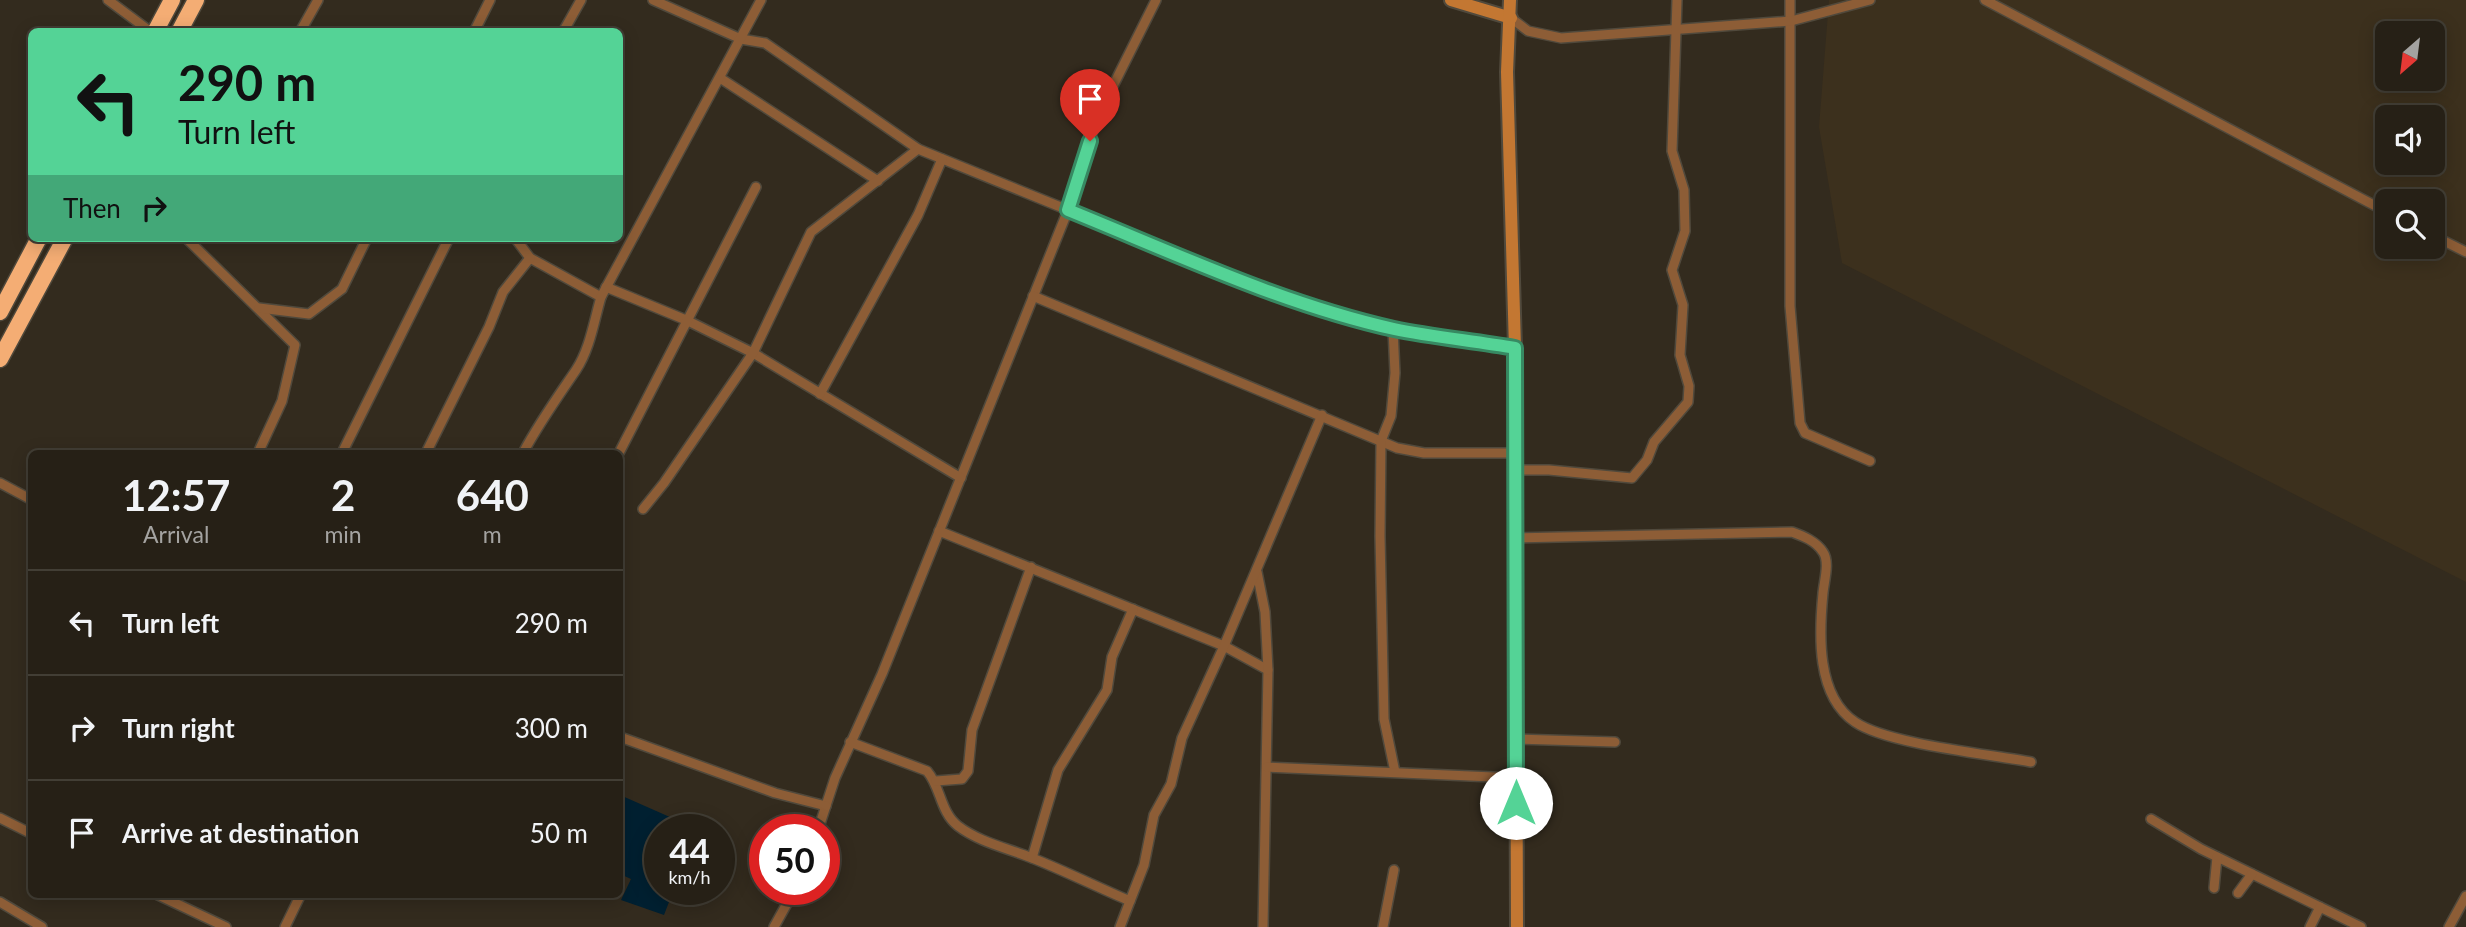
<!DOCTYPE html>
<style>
:root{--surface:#262016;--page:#322d23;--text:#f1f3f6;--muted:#a4a3a1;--line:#423e35}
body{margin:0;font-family:Lato,sans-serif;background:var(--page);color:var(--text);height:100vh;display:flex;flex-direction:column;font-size:26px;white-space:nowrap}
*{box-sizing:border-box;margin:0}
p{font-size:23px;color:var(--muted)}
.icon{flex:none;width:38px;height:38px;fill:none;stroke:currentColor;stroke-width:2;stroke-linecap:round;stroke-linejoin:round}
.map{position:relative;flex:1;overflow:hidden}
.details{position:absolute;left:28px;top:450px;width:595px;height:448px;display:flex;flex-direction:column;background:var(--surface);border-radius:10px;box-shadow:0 4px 18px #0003,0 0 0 2px var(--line)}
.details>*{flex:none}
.guide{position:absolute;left:28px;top:28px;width:595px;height:214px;border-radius:10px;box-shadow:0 4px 18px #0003,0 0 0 2px var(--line);background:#54d396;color:#111;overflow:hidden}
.needle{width:46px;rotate:208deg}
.fabs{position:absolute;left:2375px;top:21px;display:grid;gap:14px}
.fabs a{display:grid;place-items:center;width:70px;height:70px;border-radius:10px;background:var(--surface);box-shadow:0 4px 18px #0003,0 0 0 2px var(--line);font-size:35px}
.speed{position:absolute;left:644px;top:814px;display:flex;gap:14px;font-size:35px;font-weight:700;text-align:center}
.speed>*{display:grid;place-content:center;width:91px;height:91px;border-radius:50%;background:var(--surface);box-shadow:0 4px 18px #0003,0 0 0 2px var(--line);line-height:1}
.speed small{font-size:18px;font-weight:400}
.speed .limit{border:10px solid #d22;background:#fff;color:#111}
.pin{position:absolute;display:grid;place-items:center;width:60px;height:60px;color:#fff;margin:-72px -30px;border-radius:50% 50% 50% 0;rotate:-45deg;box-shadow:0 0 7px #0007}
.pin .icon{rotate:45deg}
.me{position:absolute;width:77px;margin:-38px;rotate:0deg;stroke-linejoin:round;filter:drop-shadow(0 0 5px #0008)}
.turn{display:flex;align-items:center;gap:24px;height:147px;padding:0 35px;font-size:32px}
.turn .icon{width:91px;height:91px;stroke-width:2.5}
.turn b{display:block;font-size:49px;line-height:60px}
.then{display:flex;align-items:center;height:66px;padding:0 35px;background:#0003;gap:14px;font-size:26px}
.eta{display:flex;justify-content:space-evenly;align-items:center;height:119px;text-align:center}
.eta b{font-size:42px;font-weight:700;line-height:49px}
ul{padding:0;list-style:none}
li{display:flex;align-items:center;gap:21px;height:105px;padding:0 35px;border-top:2px solid var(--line)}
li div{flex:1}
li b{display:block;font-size:26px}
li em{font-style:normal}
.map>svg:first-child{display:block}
.built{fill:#3c301d;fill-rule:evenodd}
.water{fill:#002031}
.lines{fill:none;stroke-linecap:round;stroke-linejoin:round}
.street-casing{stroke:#50493c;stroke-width:12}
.secondary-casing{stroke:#50493c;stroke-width:16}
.highway-casing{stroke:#50493c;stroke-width:19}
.street{stroke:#8d5d36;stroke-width:9}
.secondary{stroke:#c37732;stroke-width:12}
.highway{stroke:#f4ad74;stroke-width:16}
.route-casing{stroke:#378962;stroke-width:18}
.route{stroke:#54d396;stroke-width:12}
</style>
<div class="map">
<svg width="2466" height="927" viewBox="0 0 2466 927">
<rect width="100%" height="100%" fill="#332b1e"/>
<path class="built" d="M 1829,0 L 2466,0 L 2466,582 L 1842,263 L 1819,127 ZM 2387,33 L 2432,33 L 2432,79 L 2387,79 ZM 2387,117 L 2432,117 L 2432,163 L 2387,163 ZM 2387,201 L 2432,201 L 2432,247 L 2387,247 Z"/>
<polygon class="water" points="620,795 697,829 660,830 660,889 674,889 664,915 621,900 631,879 620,874"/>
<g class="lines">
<defs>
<g id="street">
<polyline points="108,0 151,32"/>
<polyline points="653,0 741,39 765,43 918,149 1068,210 882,674 835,778 818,830"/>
<path d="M 1156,0 L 1097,118 L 1068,210 C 1173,253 1282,304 1394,329 C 1433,337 1475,341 1515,348"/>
<polyline points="1790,0 1790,306 1800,423 1805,433 1870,461"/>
<polyline points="1985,0 2387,212"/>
<polyline points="1511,18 1528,31 1561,38 1791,21 1870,0"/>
<polyline points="300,32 318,0"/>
<polyline points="474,32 490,0"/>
<polyline points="563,32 581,0"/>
<polyline points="720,78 878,181"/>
<polyline points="2432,235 2466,252"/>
<polyline points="186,238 295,345 282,401 258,453"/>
<polyline points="515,238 530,258 601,297"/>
<polyline points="606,287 686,320 753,353 961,478"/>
<polyline points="1033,296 1397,448 1424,453 1514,453"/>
<polyline points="259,308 309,314 342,289 367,238"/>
<polyline points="1393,329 1395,373 1391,416 1381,441 1380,536 1384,719 1395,772"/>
<polyline points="820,394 918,215 942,159"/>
<polyline points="342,453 449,238"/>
<polyline points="426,453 489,327 503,292 530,258"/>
<path d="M 523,453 C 539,423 557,398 576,370 C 590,349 594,321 601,297 L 761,0"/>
<polyline points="619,453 756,187"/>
<polyline points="1515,470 1549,470 1632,478 1647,460 1654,442 1688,402 1689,386 1680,355 1683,305 1672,270 1685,231 1684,190 1672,151 1677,0"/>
<polyline points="0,483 32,500"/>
<polyline points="643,509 664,483 753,353 811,232 918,149"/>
<polyline points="939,531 1224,646 1268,670 1263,927"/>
<path d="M 1514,538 L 1792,532 C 1803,536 1816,541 1823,552 C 1830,562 1824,581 1823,593 C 1819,634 1816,696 1855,722 C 1887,744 1988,754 2031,762"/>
<polyline points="1257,572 1265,612 1268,670"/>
<polyline points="620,737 775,793 826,806"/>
<polyline points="1516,739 1615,742"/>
<path d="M 850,742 L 927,771 C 941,787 940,812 958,826 C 979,842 1007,848 1032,858 C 1065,871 1097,887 1130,901 L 1144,865 L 1154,815 L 1171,784 L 1182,738 L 1224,646 L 1322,415"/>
<polyline points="1267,767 1516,778"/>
<polyline points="936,781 962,779 968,771 972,730 1031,567"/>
<polyline points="0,818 32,834"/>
<polyline points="2151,819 2201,849 2361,927"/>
<polyline points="1032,858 1058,770 1107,690 1112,657 1133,609"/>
<polyline points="2214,888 2217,857"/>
<polyline points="2238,893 2252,874"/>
<polyline points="156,894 226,927"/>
<polyline points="0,902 42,927"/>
<polyline points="285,927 301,894"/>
<polyline points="774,927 795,889"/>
<polyline points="1120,927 1130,901"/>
<polyline points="1383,927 1394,870"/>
<polyline points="2310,927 2320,907"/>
<polyline points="2449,927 2466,896"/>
</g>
<g id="secondary">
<polyline points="1451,0 1511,18"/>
<polyline points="1510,0 1507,72 1515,348 1517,927"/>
</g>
<g id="highway">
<polyline points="155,32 172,0"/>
<polyline points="179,32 196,0"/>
<polyline points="0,312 39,238"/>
<polyline points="0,359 65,238"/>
</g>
</defs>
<use href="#street" class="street-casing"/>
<use href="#secondary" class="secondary-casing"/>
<use href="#highway" class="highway-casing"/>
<use href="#street" class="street"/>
<use href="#secondary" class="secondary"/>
<use href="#highway" class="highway"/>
</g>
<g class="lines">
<defs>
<path id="route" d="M 1090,141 L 1068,210 C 1174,253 1282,304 1394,329 C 1433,337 1475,341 1515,348 L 1516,803"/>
</defs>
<use href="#route" class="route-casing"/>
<use href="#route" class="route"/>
</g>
</svg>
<div class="fabs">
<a><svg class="needle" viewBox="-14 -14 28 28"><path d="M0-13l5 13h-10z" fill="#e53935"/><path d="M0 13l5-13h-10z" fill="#a4a3a1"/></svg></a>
<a><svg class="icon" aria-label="sound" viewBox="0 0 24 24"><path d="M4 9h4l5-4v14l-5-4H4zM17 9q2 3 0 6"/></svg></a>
<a><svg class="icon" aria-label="search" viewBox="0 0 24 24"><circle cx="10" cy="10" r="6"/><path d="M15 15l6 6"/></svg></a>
</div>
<div class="speed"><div>44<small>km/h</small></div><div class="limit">50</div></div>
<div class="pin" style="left:1090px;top:141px;background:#d93025"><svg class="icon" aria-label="arrive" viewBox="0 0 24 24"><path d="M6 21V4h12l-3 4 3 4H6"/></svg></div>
<svg class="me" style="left:1516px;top:803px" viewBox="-20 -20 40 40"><circle r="19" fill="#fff"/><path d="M0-13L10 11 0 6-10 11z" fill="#54d396"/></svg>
<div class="guide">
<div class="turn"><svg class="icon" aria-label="left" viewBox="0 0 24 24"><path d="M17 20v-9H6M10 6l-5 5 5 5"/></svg><div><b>290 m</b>Turn left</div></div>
<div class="then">Then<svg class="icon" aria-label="right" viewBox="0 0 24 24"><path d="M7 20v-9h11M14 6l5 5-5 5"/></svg></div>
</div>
<section class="details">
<div class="eta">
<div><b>12:57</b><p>Arrival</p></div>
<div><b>2</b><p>min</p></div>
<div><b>640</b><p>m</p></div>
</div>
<ul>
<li><svg class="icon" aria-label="left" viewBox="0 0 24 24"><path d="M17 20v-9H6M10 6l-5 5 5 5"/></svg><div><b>Turn left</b></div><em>290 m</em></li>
<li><svg class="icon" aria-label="right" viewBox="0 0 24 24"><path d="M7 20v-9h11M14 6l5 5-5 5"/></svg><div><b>Turn right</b></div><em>300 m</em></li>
<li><svg class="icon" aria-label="arrive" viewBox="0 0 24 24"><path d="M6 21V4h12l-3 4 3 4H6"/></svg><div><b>Arrive at destination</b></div><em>50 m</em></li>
</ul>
</section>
</div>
